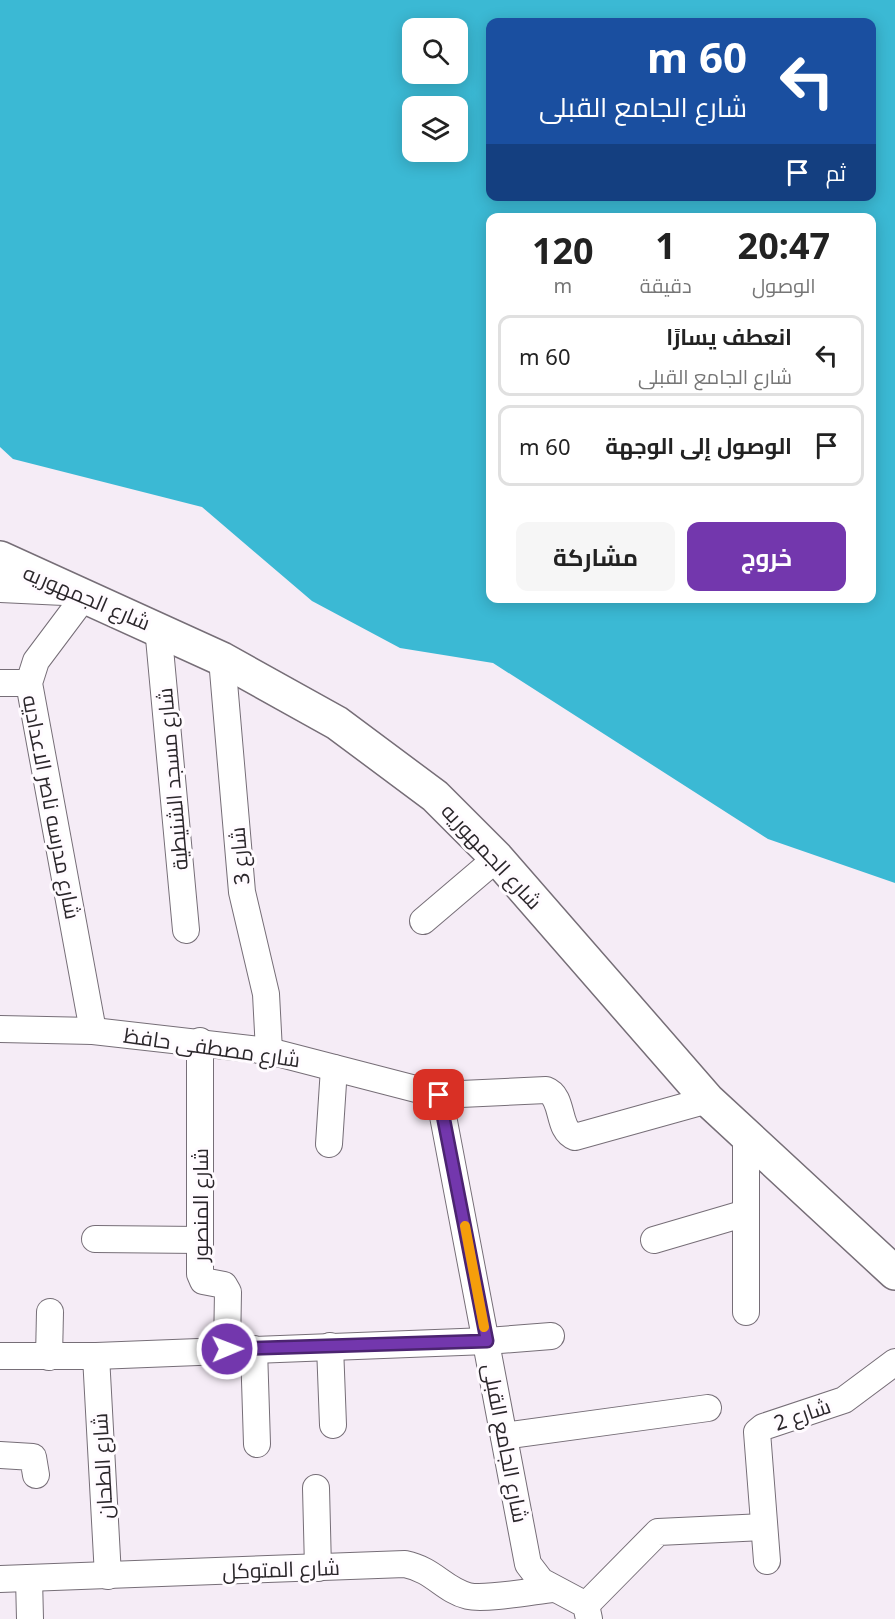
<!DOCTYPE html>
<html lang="ar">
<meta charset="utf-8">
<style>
:root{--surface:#fff;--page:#f6f6f6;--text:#222;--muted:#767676;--line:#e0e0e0;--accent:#7337ad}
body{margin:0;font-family:"Noto Sans",Cairo,sans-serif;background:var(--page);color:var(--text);direction:rtl;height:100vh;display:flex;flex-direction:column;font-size:22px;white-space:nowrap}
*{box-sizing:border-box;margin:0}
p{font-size:20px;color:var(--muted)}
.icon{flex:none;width:33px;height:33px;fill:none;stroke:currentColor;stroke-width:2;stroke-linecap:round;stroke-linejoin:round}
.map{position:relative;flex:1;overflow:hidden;direction:ltr}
.details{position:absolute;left:486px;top:213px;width:390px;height:390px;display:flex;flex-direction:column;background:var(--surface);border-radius:12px;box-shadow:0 3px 15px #0003;direction:rtl}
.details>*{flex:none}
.guide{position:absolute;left:486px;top:18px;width:390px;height:183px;border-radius:12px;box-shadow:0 3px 15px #0003;direction:rtl;background:#1a4fa0;color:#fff;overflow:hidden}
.controls{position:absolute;left:402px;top:18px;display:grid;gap:12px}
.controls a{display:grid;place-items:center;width:66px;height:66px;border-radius:12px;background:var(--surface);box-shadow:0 3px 15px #0003;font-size:30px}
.pin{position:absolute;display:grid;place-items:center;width:51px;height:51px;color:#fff;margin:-26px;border-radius:12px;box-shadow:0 3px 9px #0006}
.me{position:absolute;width:66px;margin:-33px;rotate:89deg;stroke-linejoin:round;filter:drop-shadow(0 0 4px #0008)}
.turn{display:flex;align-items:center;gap:21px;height:126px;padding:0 30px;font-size:27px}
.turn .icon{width:78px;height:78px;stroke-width:2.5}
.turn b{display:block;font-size:42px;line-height:51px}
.then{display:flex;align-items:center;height:57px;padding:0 30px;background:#0003;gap:12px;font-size:22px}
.eta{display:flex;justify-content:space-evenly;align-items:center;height:102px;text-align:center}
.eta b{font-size:36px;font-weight:700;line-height:42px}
.action{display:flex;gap:12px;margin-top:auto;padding:12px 30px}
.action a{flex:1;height:69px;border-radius:12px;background:var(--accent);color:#fff;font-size:24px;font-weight:700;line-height:69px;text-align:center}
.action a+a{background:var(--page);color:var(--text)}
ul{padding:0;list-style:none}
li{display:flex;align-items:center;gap:18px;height:81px;margin:0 12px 9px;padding:0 18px;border:3px solid var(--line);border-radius:12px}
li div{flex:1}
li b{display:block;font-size:22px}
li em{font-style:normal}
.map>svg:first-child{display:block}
.water{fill:#3bb9d4;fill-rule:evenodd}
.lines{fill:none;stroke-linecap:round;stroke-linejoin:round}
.minor-casing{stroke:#766e77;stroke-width:28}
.tertiary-casing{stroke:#766e77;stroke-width:36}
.minor{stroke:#fff;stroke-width:26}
.tertiary{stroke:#fff;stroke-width:33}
.route-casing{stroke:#4b2470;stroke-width:15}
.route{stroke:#7337ad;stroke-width:10}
.slow{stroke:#f59e0b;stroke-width:10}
.labels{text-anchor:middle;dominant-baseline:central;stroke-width:6;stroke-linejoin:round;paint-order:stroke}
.street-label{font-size:21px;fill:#2b272b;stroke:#fffbff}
</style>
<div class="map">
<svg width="895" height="1619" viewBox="0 0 895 1619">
<rect width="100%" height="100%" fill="#f5ecf6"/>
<path class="water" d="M 0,0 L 895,0 L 895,883 L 768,839 L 493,663 L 400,648 L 312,601 L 202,507 L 13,459 L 0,447 ZM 490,22 L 872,22 L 872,196 L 490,196 ZM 412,28 L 458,28 L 458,74 L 412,74 ZM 412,106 L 458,106 L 458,152 L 412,152 ZM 490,218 L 872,218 L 872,598 L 490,598 Z"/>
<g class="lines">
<defs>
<g id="minor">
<polyline points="0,589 64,592"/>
<polyline points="84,597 36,661 29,683 93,1031"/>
<polyline points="158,627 186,930"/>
<polyline points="222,659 242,892 266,994 269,1051"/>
<polyline points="0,683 29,683"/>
<polyline points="423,921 497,858"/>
<path d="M 0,1029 L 93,1031 L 269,1051 L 439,1095 L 546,1090 C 565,1097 556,1130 575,1137 L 708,1100"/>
<polyline points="200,1041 200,1274 203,1281 224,1285 228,1292 227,1349"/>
<polyline points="439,1095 528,1564 541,1581 586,1605 589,1619"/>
<polyline points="746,1135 746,1312"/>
<polyline points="329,1144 334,1068"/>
<polyline points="95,1239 200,1240"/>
<polyline points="654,1240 746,1213"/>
<polyline points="330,1346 333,1425"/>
<polyline points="254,1349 257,1444"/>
<polyline points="0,1356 96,1356 487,1341 551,1336"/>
<polyline points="96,1356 108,1576"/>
<polyline points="49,1357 50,1312"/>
<polyline points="504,1436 708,1408"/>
<polyline points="0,1455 33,1457 36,1475"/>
<polyline points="316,1488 318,1568"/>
<polyline points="767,1561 757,1432 763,1427 844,1400 895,1362"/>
<polyline points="29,1578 30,1619"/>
<path d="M 0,1579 L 405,1564 C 434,1570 444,1590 468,1596 C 485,1600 534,1591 553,1589"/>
<polyline points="586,1605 658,1532 764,1527"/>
</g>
<polyline id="tertiary" points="0,558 222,659 337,723 435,796 497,858 708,1100 895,1273"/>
</defs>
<use href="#minor" class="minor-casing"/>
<use href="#tertiary" class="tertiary-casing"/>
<use href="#minor" class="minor"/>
<use href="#tertiary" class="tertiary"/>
</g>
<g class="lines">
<defs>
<polyline id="route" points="227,1349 487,1341 439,1095"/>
</defs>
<use href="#route" class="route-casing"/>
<use href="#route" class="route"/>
<polyline class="slow" points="465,1226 484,1327"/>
</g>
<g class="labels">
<g class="street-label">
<text transform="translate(87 597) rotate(23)">شارع الجمهوريه</text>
<text transform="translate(172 779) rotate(-95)">شارع مسجد الشنيطية</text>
<text transform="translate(52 807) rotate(79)">شارع مدرسه ناصر الاعداديه</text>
<text transform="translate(239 856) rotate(-95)">شارع 3</text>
<text transform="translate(492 856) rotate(47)">شارع الجمهوريه</text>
<text transform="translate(212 1047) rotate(8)">شارع مصطفى حافظ</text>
<text transform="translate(200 1205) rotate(-90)">شارع المنصور</text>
<text transform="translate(802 1414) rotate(-19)">شارع 2</text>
<text transform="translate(506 1443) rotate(79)">شارع الجامع القبلى</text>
<text transform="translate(102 1466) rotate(-93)">شارع الطحان</text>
<text transform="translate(281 1569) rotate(-2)">شارع المتوكل</text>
</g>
</g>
</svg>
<div class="controls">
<a><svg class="icon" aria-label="search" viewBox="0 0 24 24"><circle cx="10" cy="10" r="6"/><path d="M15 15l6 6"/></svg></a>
<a><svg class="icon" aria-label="layers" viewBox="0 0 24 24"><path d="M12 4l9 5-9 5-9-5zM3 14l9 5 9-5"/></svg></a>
</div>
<div class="pin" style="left:439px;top:1095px;background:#d93025"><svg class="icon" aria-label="arrive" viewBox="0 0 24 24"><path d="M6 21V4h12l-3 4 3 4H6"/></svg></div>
<svg class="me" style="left:227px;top:1349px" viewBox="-20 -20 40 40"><circle r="17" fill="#7337ad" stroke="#fff" stroke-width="3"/><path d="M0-11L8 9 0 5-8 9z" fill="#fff"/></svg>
<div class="guide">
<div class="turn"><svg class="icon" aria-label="left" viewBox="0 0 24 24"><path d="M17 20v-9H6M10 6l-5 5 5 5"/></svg><div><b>60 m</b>شارع الجامع القبلى</div></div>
<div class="then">ثم<svg class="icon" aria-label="arrive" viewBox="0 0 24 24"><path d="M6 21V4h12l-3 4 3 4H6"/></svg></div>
</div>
<section class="details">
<div class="eta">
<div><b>20:47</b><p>الوصول</p></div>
<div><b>1</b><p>دقيقة</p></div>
<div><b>120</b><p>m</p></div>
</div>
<ul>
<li><svg class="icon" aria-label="left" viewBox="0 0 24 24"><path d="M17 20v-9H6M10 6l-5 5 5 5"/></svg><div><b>انعطف يسارًا</b><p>شارع الجامع القبلى</p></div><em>60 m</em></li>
<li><svg class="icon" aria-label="arrive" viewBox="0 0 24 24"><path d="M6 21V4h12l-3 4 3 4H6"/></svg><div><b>الوصول إلى الوجهة</b></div><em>60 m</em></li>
</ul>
<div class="action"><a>خروج</a><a>مشاركة</a></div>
</section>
</div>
